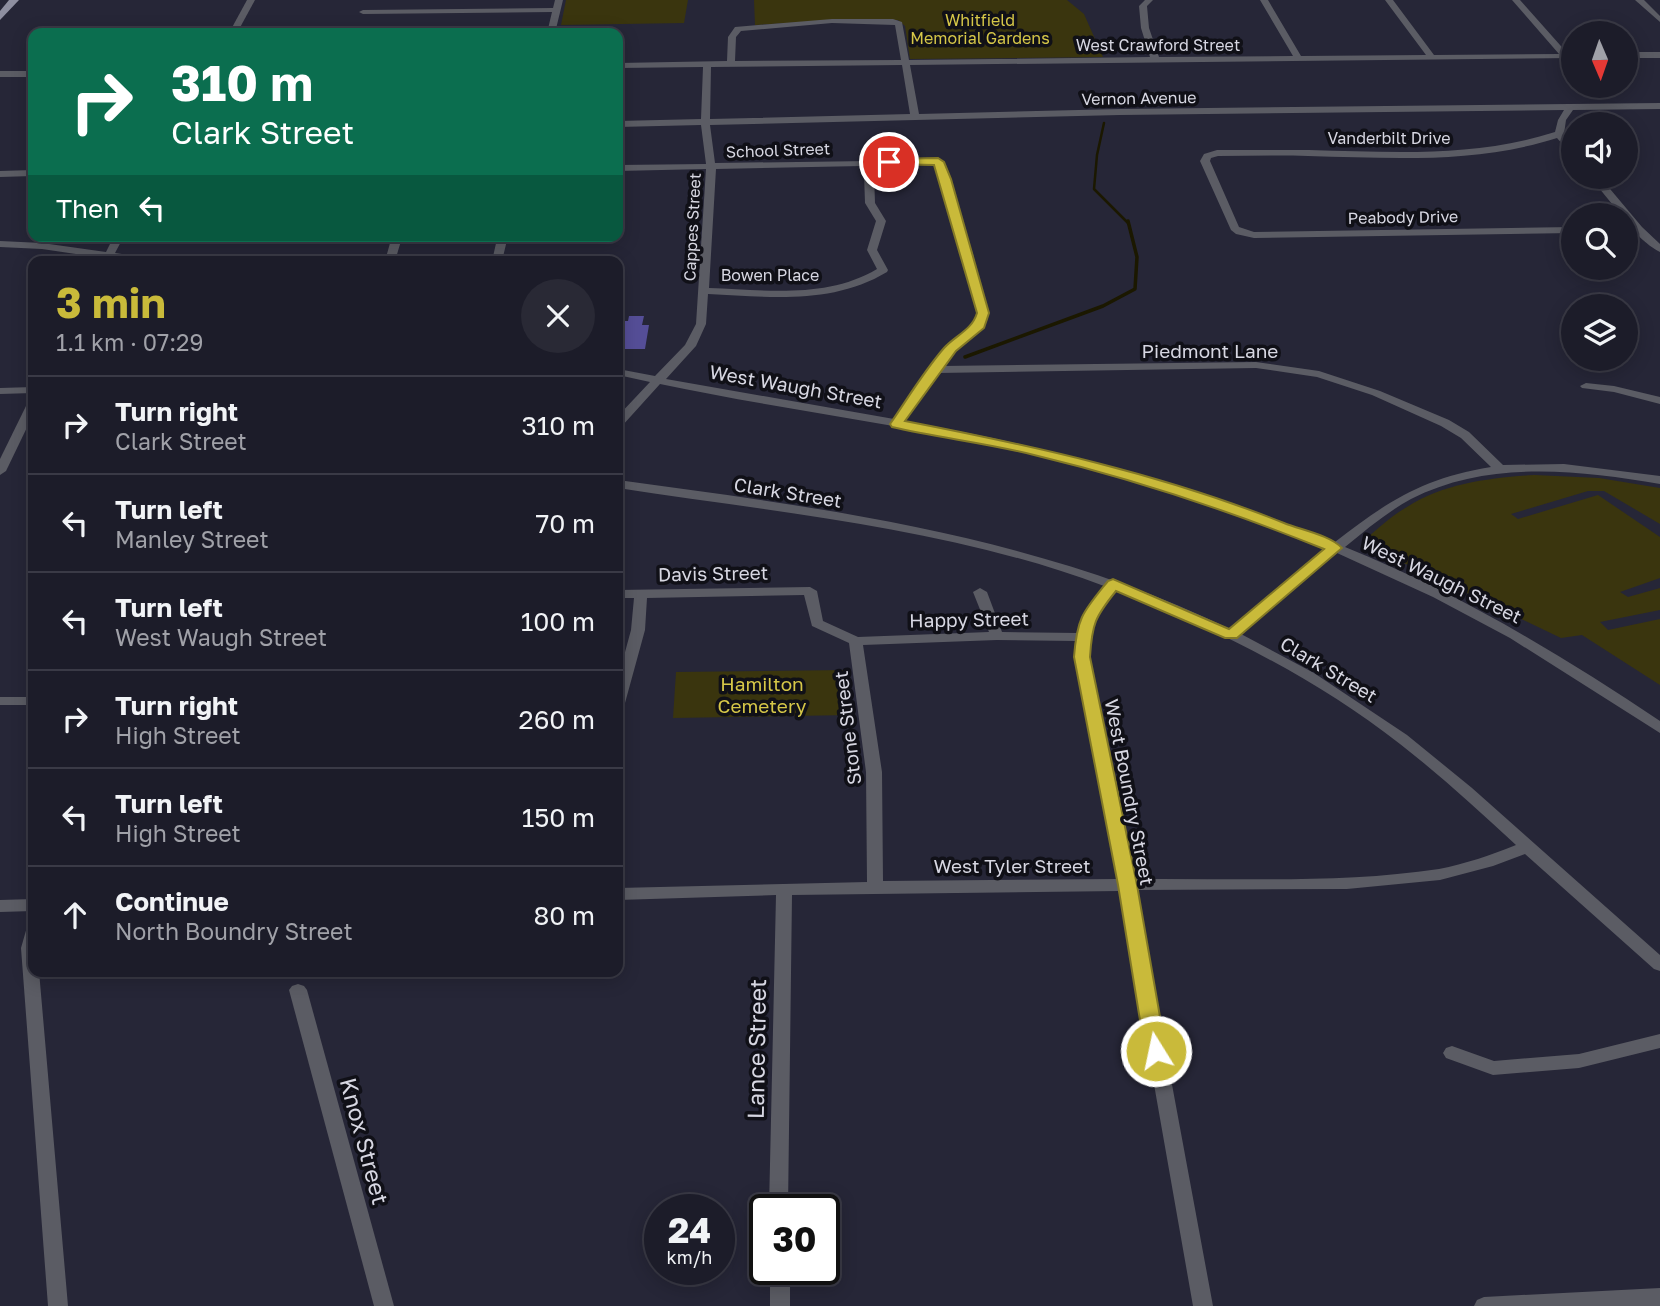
<!DOCTYPE html>
<meta charset="utf-8">
<style>
:root{--surface:#1c1c29;--page:#292935;--text:#f1f3f6;--muted:#a0a1a8;--line:#3a3a46;--accent:#c9ba3a}
body{margin:0;font-family:"Golos Text",sans-serif;background:var(--page);color:var(--text);height:100vh;display:flex;flex-direction:column;font-size:26px;white-space:nowrap}
*{box-sizing:border-box;margin:0}
p{font-size:23px;color:var(--muted)}
.icon{flex:none;width:38px;height:38px;fill:none;stroke:currentColor;stroke-width:2;stroke-linecap:round;stroke-linejoin:round}
.map{position:relative;flex:1;overflow:hidden}
.sheet{position:absolute;left:28px;top:256px;width:595px;height:721px;display:flex;flex-direction:column;background:var(--surface);border-radius:14px;box-shadow:0 4px 18px #0003,0 0 0 2px var(--line)}
.sheet>*{flex:none}
.top-card{position:absolute;left:28px;top:28px;width:595px;height:214px;border-radius:14px;box-shadow:0 4px 18px #0003,0 0 0 2px var(--line);background:#0b6e4f;color:#fff;overflow:hidden}
.needle{width:46px;rotate:178deg}
.controls{position:absolute;left:1561px;top:21px;display:grid;gap:14px}
.controls a{display:grid;place-items:center;width:77px;height:77px;border-radius:50%;background:var(--surface);box-shadow:0 4px 18px #0003,0 0 0 2px var(--line);font-size:35px}
.speed{position:absolute;left:644px;top:1194px;display:flex;gap:14px;font-size:35px;font-weight:700;text-align:center}
.speed>*{display:grid;place-content:center;width:91px;height:91px;border-radius:50%;background:var(--surface);box-shadow:0 4px 18px #0003,0 0 0 2px var(--line);line-height:1}
.speed small{font-size:18px;font-weight:400}
.speed .limit{border:4px solid #111;border-radius:10px;background:#fff;color:#111}
.pin{position:absolute;display:grid;place-items:center;width:60px;height:60px;color:#fff;margin:-30px;border:4px solid #fff;border-radius:50%;box-shadow:0 2px 7px #0007}
.me{position:absolute;width:77px;margin:-38px;rotate:350deg;stroke-linejoin:round;filter:drop-shadow(0 0 5px #0008)}
.turn{display:flex;align-items:center;gap:24px;height:147px;padding:0 28px;font-size:32px}
.turn .icon{width:91px;height:91px;stroke-width:2.5}
.turn b{display:block;font-size:49px;line-height:60px}
.then{display:flex;align-items:center;height:66px;padding:0 28px;background:#0003;gap:14px;font-size:26px}
.round{display:grid;place-items:center;flex:none;width:74px;height:74px;border-radius:37px;background:var(--page)}
.headline{display:flex;align-items:center;justify-content:space-between;height:119px;padding:0 28px}
h1{font-size:42px;font-weight:700;line-height:52px;color:var(--accent)}
ul{padding:0;list-style:none}
li{display:flex;align-items:center;gap:21px;height:98px;padding:0 28px;border-top:2px solid var(--line)}
li div{flex:1}
li b{display:block;font-size:26px}
li em{font-style:normal}
.map>svg:first-child{display:block}
.green{fill:#3a350e}
.lines{fill:none;stroke-linecap:round;stroke-linejoin:round}
.stream-far1{stroke:#1b1800;stroke-width:2.5}
.stream{stroke:#1b1800;stroke-width:3.5}
.building{fill:#554e97}
.minor{fill:#5b5c64;fill-rule:evenodd}
.major{fill:#8e8fa0;fill-rule:evenodd}
.route{fill:#c9ba3a;stroke:#837926;stroke-width:2}
.labels{text-anchor:middle;dominant-baseline:central;stroke-width:7;stroke-linejoin:round;paint-order:stroke}
.far-park-label{font-size:16px;fill:#d6c748;stroke:#101017}
.far-street-label{font-size:16px;fill:#d7d7e2;stroke:#101017}
.street-label{font-size:19px;fill:#d7d7e2;stroke:#101017}
.park-label{font-size:19px;fill:#d6c748;stroke:#101017}
.near-street-label{font-size:23px;fill:#d7d7e2;stroke:#101017}
</style>
<div class="map">
<svg width="1660" height="1306" viewBox="0 0 1660 1306">
<rect width="100%" height="100%" fill="#262637"/>
<g class="green">
<polygon points="566,0 688,0 684,23 561,25"/>
<polygon points="754,0 1067,0 1084,14 1103,57 910,59 905,26 898,20 855,19 755,25"/>
<path d="M 1534,475 L 1599,478 L 1660,488 L 1660,524 L 1604,491 L 1588,491 L 1511,514 L 1518,519 L 1598,495 L 1660,537 L 1660,578 L 1620,592 L 1628,597 L 1660,588 L 1660,610 L 1600,622 L 1608,630 L 1660,619 L 1660,685 L 1582,635 L 1561,638 L 1366,545 L 1363,541 C 1378,529 1391,516 1407,507 C 1444,483 1491,478 1534,475 Z"/>
<polygon points="849,670 851,715 673,718 676,672"/>
</g>
<g class="lines">
<polyline class="stream-far1" points="1104,123 1097,155 1094,189 1128,223"/>
<polyline class="stream" points="965,357 1103,306 1135,289 1137,257 1128,221"/>
</g>
<polygon class="building" points="629,316 644,316 642,325 649,325 645,349 618,349 618,321 628,321"/>
<g class="lines">
<g class="minor">
<polygon points="247,0 255,0 237,33 229,33"/>
<polygon points="555,0 563,0 555,33 547,33 552,12 363,14 359,12 363,10 553,8"/>
<path d="M 1145,0 L 1153,0 L 1147,6 L 1149,28 L 1159,57 L 1293,56 L 1260,0 L 1268,0 L 1301,56 L 1426,55 L 1385,0 L 1393,0 L 1434,55 L 1559,54 L 1512,0 L 1520,0 L 1568,54 L 1573,54 L 1573,58 L 910,65 L 919,114 L 1120,109 L 1660,103 L 1660,109 L 1573,110 L 1566,120 L 1564,134 L 1573,145 L 1573,154 L 1570,153 L 1557,138 C 1475,164 1393,158 1308,156 C 1278,155 1248,156 1218,156 L 1211,158 L 1210,161 L 1239,227 L 1254,232 L 1573,227 L 1573,233 L 1254,238 L 1236,234 L 1231,230 L 1200,161 L 1204,154 L 1217,150 C 1248,150 1278,150 1309,150 C 1393,152 1474,158 1555,132 L 1558,120 L 1564,110 L 1120,115 L 710,125 L 715,163 L 941,160 L 973,254 L 988,319 C 977,338 955,348 942,366 L 1256,362 L 1319,371 L 1380,391 L 1449,420 L 1469,432 L 1503,465 L 1564,464 L 1660,476 L 1660,484 C 1577,470 1488,460 1411,499 C 1387,512 1366,530 1345,547 C 1457,592 1560,654 1660,721 L 1660,733 L 1510,638 L 1433,597 L 1337,553 L 1241,634 L 1314,673 L 1407,735 L 1472,788 L 1660,955 L 1660,971 L 1654,969 L 1525,854 L 1493,866 L 1440,880 L 1347,889 L 1136,890 L 1213,1306 L 1193,1306 L 1120,891 L 792,895 L 788,1209 L 769,1209 L 776,895 L 618,900 L 618,888 L 867,882 L 866,772 L 849,643 L 812,626 L 804,595 L 647,598 L 645,630 L 625,703 L 618,707 L 618,678 L 631,630 L 634,598 L 618,598 L 618,590 L 810,587 L 817,591 L 823,621 L 858,637 L 989,632 L 973,592 L 980,588 L 987,592 L 1002,632 L 1078,633 L 1088,609 L 1104,586 C 950,528 780,513 618,488 L 618,480 C 825,508 1040,536 1230,629 L 1327,548 C 1230,509 1132,476 1030,453 C 908,425 783,410 660,384 L 622,426 L 618,426 L 618,416 L 650,382 L 618,375 L 618,369 L 655,376 L 685,345 L 696,324 L 706,169 L 618,171 L 618,165 L 706,164 L 701,125 L 618,127 L 618,121 L 701,119 L 703,67 L 618,68 L 618,63 L 727,61 L 728,37 L 735,27 L 832,19 L 893,19 L 902,22 L 909,60 L 1150,57 L 1141,28 L 1139,6 ZM 832,23 L 895,25 L 901,60 L 735,61 L 736,37 L 741,31 ZM 902,65 L 910,114 L 710,119 L 711,67 ZM 934,165 L 963,254 L 978,319 L 975,324 L 940,354 L 894,419 L 666,379 L 696,346 L 706,324 L 708,294 C 769,297 832,305 887,272 L 888,270 L 877,250 L 886,221 L 875,203 L 874,173 L 871,166 ZM 862,166 L 864,173 L 865,203 L 876,221 L 867,250 L 877,269 C 827,299 765,290 709,288 L 716,169 ZM 1256,368 L 1317,377 L 1372,395 L 1441,426 L 1461,438 L 1491,467 C 1423,478 1388,501 1335,542 C 1196,486 1053,447 905,421 L 938,373 ZM 1115,590 C 1216,628 1314,677 1400,744 C 1440,775 1478,810 1516,845 C 1491,855 1465,864 1439,869 C 1339,884 1235,878 1134,879 L 1089,657 C 1090,631 1098,610 1115,590 ZM 997,640 L 1076,641 L 1075,657 L 1118,879 L 883,881 L 882,772 L 863,645 Z"/>
<polygon points="1635,0 1644,0 1660,16 1660,22"/>
<rect x="1626" y="52" width="34" height="6"/>
<rect x="0" y="71" width="33" height="6"/>
<polygon points="33,170 33,176 0,177 0,171"/>
<path d="M 1590,177 L 1600,177 L 1642,227 L 1660,244 L 1660,252 C 1648,246 1628,229 1626,215 L 1621,215 Z"/>
<polygon points="114,236 124,236 115,253 150,258 155,261 112,259 101,261 103,258 42,249 0,247 0,241 42,243 106,252"/>
<polygon points="508,236 502,261 492,261 497,239 401,241 395,261 385,261 392,236"/>
<polygon points="1586,383 1614,386 1660,397 1660,404 1614,392 1582,388 1580,386"/>
<polygon points="33,387 33,393 0,394 0,388"/>
<polygon points="33,401 33,415 6,471 0,475 0,459 27,404"/>
<rect x="0" y="697" width="33" height="8"/>
<polygon points="33,899 33,911 0,912 0,900"/>
<polygon points="33,925 33,971 39,971 68,1306 48,1306 21,948 27,927"/>
<polygon points="298,984 304,986 307,990 394,1306 374,1306 289,990 292,986"/>
<polygon points="1660,1034 1660,1048 1579,1068 1493,1075 1446,1058 1443,1053 1446,1048 1452,1046 1494,1061 1579,1054"/>
<rect x="770" y="1269" width="20" height="37"/>
<polygon points="1660,1288 1660,1306 1474,1306 1477,1300 1484,1297"/>
</g>
<polygon class="major" points="9,0 19,0 0,20 0,11"/>
</g>
<path class="route" d="M 889,159 L 938,158 L 944,162 L 951,179 L 989,313 L 984,328 L 956,351 L 905,421 C 1034,446 1162,474 1284,523 C 1301,530 1330,535 1342,548 L 1237,638 L 1225,638 L 1116,591 C 1095,617 1092,624 1090,657 L 1137,885 L 1166,1051 L 1163,1056 L 1156,1058 L 1148,1056 L 1145,1051 L 1118,885 L 1074,657 C 1077,617 1083,612 1108,581 L 1113,579 L 1229,629 L 1324,549 C 1230,511 1134,479 1034,455 C 987,443 939,438 892,427 L 890,424 C 908,398 924,371 944,348 C 956,335 972,330 977,313 L 934,165 L 886,164 L 886,160 Z"/>
<g class="labels">
<g class="far-park-label">
<text x="980" y="20">Whitfield<tspan x="980" dy="18">Memorial Gardens</tspan></text>
</g>
<g class="far-street-label">
<text x="1158" y="45">West Crawford Street</text>
<text transform="translate(1139 98) rotate(-1)">Vernon Avenue</text>
<text x="1389" y="138">Vanderbilt Drive</text>
<text transform="translate(778 150) rotate(-2)">School Street</text>
<text transform="translate(1403 217) rotate(-1)">Peabody Drive</text>
<text transform="translate(692 227) rotate(-87)">Cappes Street</text>
<text x="770" y="275">Bowen Place</text>
</g>
<g class="street-label">
<text x="1210" y="350">Piedmont Lane</text>
<text transform="translate(796 386) rotate(10)">West Waugh Street</text>
<text transform="translate(788 492) rotate(9)">Clark Street</text>
<text transform="translate(713 573) rotate(-1)">Davis Street</text>
<text transform="translate(1442 579) rotate(26)">West Waugh Street</text>
<text transform="translate(969 619) rotate(-1)">Happy Street</text>
<text transform="translate(1329 669) rotate(31)">Clark Street</text>
<text transform="translate(847 728) rotate(-97)">Stone Street</text>
<text transform="translate(1130 792) rotate(79)">West Boundry Street</text>
<text x="1012" y="865">West Tyler Street</text>
</g>
<g class="park-label">
<text x="762" y="683">Hamilton<tspan x="762" dy="22">Cemetery</tspan></text>
</g>
<g class="near-street-label">
<text transform="translate(756 1049) rotate(-89)">Lance Street</text>
<text transform="translate(365 1141) rotate(75)">Knox Street</text>
</g>
</g>
</svg>
<div class="controls">
<a><svg class="needle" viewBox="-14 -14 28 28"><path d="M0-13l5 13h-10z" fill="#e53935"/><path d="M0 13l5-13h-10z" fill="#a0a1a8"/></svg></a>
<a><svg class="icon" aria-label="sound" viewBox="0 0 24 24"><path d="M4 9h4l5-4v14l-5-4H4zM17 9q2 3 0 6"/></svg></a>
<a><svg class="icon" aria-label="search" viewBox="0 0 24 24"><circle cx="10" cy="10" r="6"/><path d="M15 15l6 6"/></svg></a>
<a><svg class="icon" aria-label="layers" viewBox="0 0 24 24"><path d="M12 4l9 5-9 5-9-5zM3 14l9 5 9-5"/></svg></a>
</div>
<div class="speed"><div>24<small>km/h</small></div><div class="limit">30</div></div>
<div class="pin" style="left:889px;top:162px;background:#d93025"><svg class="icon" aria-label="arrive" viewBox="0 0 24 24"><path d="M6 21V4h12l-3 4 3 4H6"/></svg></div>
<svg class="me" style="left:1156px;top:1051px" viewBox="-20 -20 40 40"><circle r="17" fill="#c9ba3a" stroke="#fff" stroke-width="3"/><path d="M0-11L8 9 0 5-8 9z" fill="#fff"/></svg>
<div class="top-card">
<div class="turn"><svg class="icon" aria-label="right" viewBox="0 0 24 24"><path d="M7 20v-9h11M14 6l5 5-5 5"/></svg><div><b>310 m</b>Clark Street</div></div>
<div class="then">Then<svg class="icon" aria-label="left" viewBox="0 0 24 24"><path d="M17 20v-9H6M10 6l-5 5 5 5"/></svg></div>
</div>
<section class="sheet">
<div class="headline"><div><h1>3 min</h1><p>1.1 km · 07:29</p></div><a class="round"><svg class="icon" aria-label="close" viewBox="0 0 24 24"><path d="M6 6l12 12M18 6L6 18"/></svg></a></div>
<ul>
<li><svg class="icon" aria-label="right" viewBox="0 0 24 24"><path d="M7 20v-9h11M14 6l5 5-5 5"/></svg><div><b>Turn right</b><p>Clark Street</p></div><em>310 m</em></li>
<li><svg class="icon" aria-label="left" viewBox="0 0 24 24"><path d="M17 20v-9H6M10 6l-5 5 5 5"/></svg><div><b>Turn left</b><p>Manley Street</p></div><em>70 m</em></li>
<li><svg class="icon" aria-label="left" viewBox="0 0 24 24"><path d="M17 20v-9H6M10 6l-5 5 5 5"/></svg><div><b>Turn left</b><p>West Waugh Street</p></div><em>100 m</em></li>
<li><svg class="icon" aria-label="right" viewBox="0 0 24 24"><path d="M7 20v-9h11M14 6l5 5-5 5"/></svg><div><b>Turn right</b><p>High Street</p></div><em>260 m</em></li>
<li><svg class="icon" aria-label="left" viewBox="0 0 24 24"><path d="M17 20v-9H6M10 6l-5 5 5 5"/></svg><div><b>Turn left</b><p>High Street</p></div><em>150 m</em></li>
<li><svg class="icon" aria-label="ahead" viewBox="0 0 24 24"><path d="M12 20V5M6 11l6-6 6 6"/></svg><div><b>Continue</b><p>North Boundry Street</p></div><em>80 m</em></li>
</ul>
</section>
</div>
